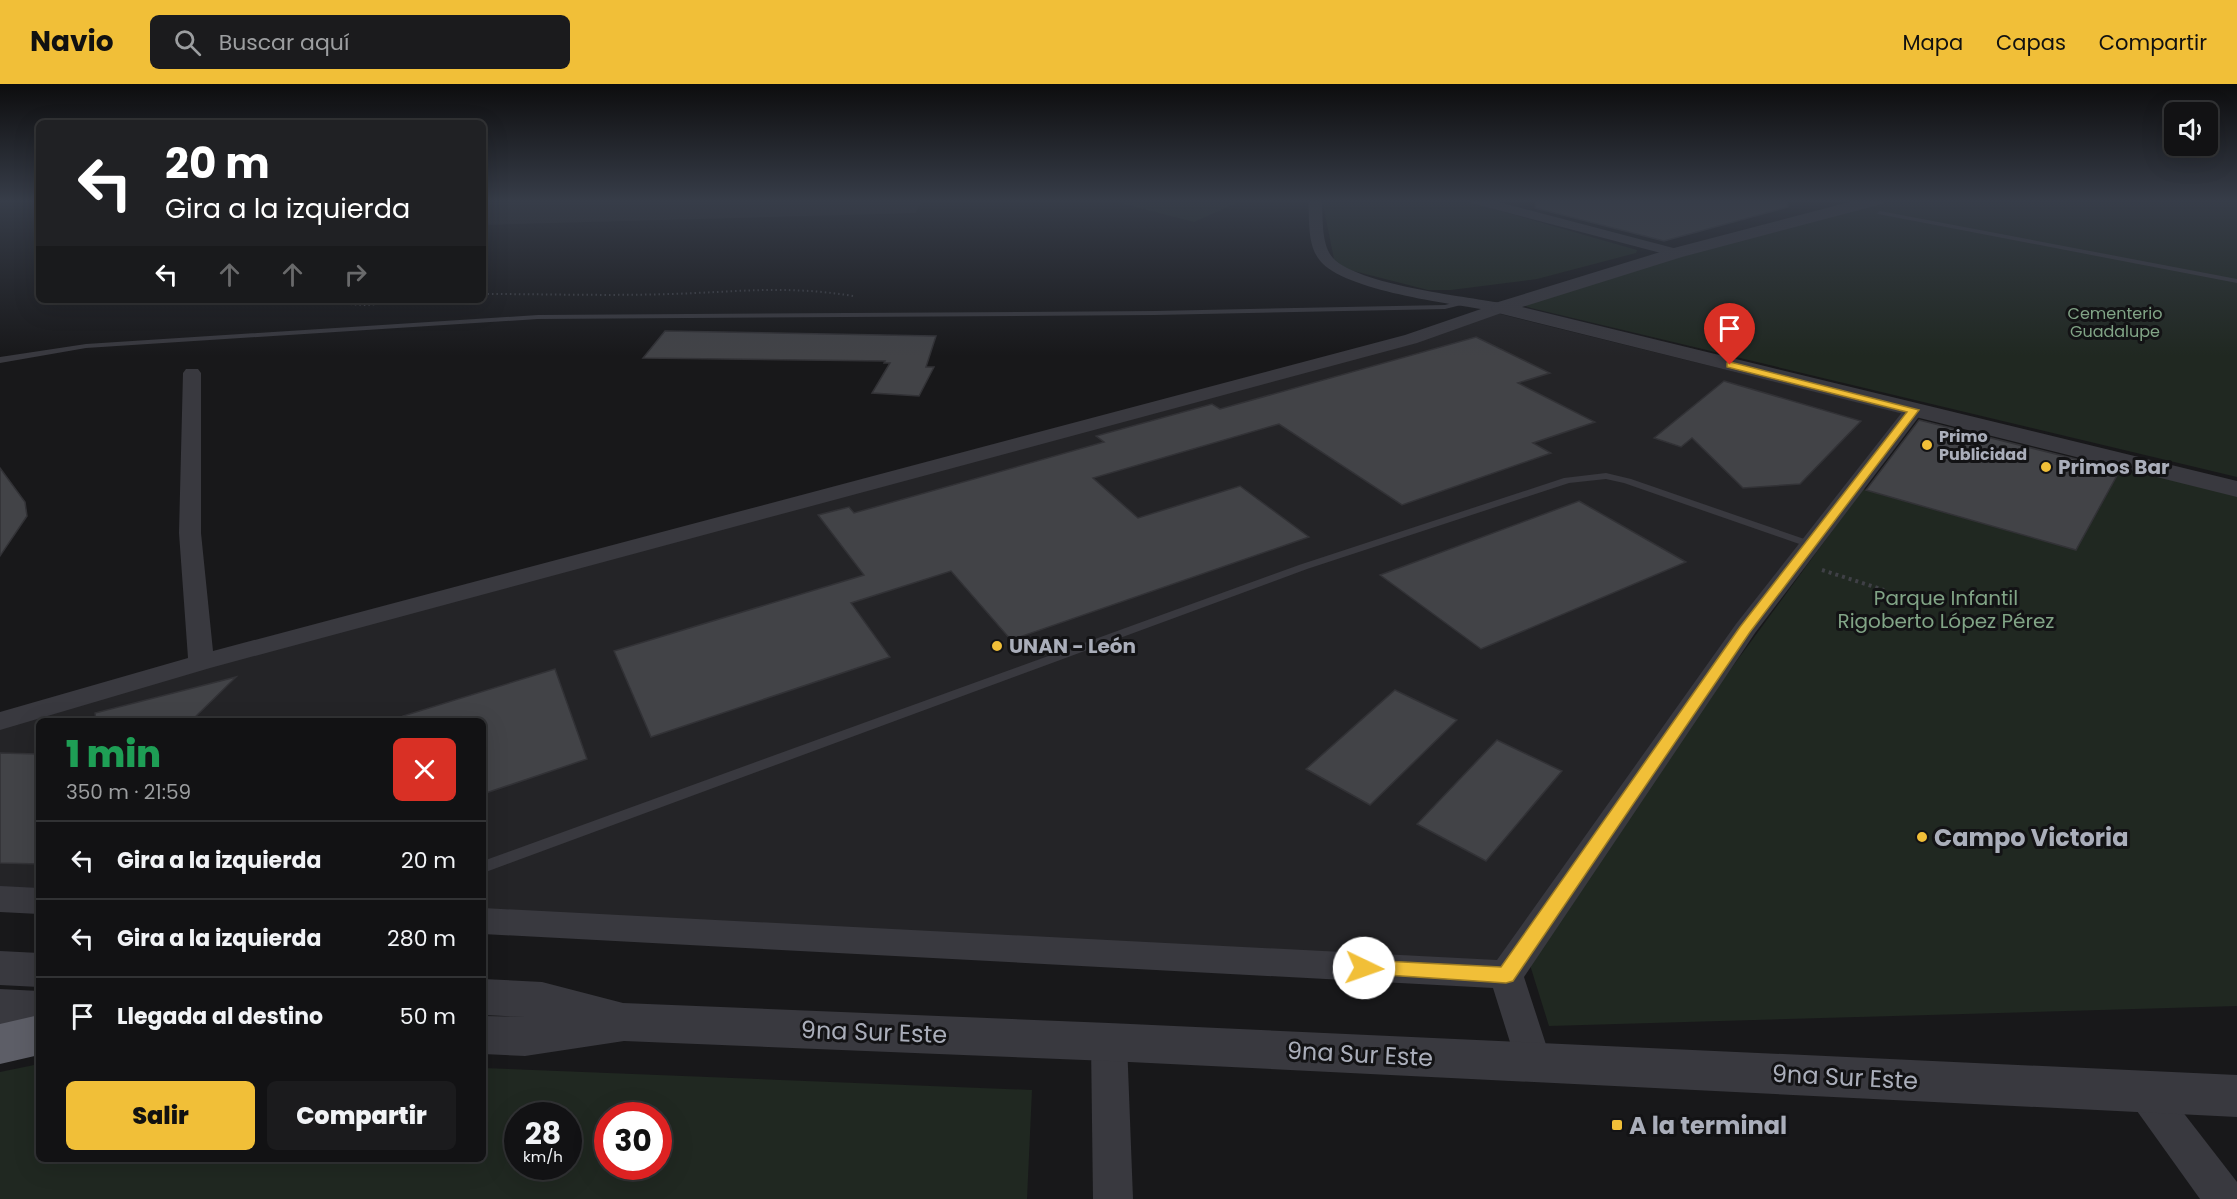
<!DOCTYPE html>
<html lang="es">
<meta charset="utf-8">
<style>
:root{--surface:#121214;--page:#1b1b1d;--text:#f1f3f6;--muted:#9c9ea0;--line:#313234;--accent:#f1bf38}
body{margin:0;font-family:Poppins,sans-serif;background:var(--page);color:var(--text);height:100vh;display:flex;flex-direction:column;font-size:22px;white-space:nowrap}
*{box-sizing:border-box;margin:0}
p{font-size:20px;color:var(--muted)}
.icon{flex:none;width:33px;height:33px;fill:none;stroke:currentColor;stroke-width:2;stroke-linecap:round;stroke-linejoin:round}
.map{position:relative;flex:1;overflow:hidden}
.panel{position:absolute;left:36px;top:634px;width:450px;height:444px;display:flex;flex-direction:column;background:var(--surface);border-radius:9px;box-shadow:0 6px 24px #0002,0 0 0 2px var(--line)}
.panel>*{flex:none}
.top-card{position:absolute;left:36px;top:36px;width:450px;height:183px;border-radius:9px;box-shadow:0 6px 24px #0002,0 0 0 2px var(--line);background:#202124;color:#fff;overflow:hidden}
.controls{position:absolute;left:2164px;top:18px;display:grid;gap:12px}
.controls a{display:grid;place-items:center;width:54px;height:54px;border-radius:9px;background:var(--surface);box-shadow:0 6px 24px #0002,0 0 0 2px var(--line);font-size:30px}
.speed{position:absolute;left:504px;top:1018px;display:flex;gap:12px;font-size:30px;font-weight:700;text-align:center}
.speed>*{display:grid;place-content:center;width:78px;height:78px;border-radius:50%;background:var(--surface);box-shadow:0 6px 24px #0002,0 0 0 2px var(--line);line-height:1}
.speed small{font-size:15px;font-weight:400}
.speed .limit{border:9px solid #d22;background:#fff;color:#111}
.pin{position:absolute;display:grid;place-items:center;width:51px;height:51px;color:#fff;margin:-62px -26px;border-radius:50% 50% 50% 0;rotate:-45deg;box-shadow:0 0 6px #0007}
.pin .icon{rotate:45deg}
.me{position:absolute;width:66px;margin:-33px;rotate:93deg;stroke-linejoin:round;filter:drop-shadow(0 0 4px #0008)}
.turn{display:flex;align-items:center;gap:21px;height:126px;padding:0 30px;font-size:27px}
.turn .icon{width:78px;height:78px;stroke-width:2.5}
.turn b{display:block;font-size:42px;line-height:51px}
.lanes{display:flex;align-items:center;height:57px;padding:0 30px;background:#0003;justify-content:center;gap:30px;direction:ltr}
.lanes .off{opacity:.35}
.round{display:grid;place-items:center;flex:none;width:63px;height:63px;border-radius:9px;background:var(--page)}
.summary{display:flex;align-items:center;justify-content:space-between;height:102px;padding:0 30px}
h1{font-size:36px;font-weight:800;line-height:45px;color:#1e9e55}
.action{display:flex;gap:12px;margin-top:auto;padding:12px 30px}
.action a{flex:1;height:69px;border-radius:9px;background:var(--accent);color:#111;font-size:24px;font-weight:800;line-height:69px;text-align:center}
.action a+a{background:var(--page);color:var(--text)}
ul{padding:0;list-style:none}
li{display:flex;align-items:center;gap:18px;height:78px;padding:0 30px;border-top:2px solid var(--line)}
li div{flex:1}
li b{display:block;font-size:22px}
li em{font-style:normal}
header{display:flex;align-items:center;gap:36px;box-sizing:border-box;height:84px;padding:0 30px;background:var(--accent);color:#111}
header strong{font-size:28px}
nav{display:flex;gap:33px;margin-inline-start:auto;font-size:21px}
.search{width:420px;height:54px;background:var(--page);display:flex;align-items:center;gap:15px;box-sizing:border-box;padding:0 21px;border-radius:9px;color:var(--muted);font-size:22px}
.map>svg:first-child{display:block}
.built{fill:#242427}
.green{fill:#202821;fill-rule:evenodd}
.building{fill:#424347;stroke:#323236;stroke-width:1.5}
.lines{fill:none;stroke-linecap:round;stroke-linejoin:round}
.path-far1{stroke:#3f4046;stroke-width:2;stroke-dasharray:1.5 3;stroke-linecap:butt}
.path{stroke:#3f4046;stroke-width:4;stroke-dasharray:3 4;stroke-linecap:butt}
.service{fill:#39393f;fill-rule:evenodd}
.minor{fill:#39393f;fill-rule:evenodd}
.tertiary{fill:#39393f;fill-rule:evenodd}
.trunk{fill:#5d5e67;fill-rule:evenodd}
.route{fill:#f1bf38;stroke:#9d7c24;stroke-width:1.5}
.poi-dot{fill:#f1bf38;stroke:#131315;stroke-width:2}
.labels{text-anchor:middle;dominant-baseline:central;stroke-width:6;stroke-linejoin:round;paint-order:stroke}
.far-park-label{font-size:16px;fill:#81a486;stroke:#131315}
.far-poi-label{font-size:16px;font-weight:bold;fill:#aaaeba;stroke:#131315;text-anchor:start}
.poi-label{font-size:20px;font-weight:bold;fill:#aaaeba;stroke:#131315;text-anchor:start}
.park-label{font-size:20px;fill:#81a486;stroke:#131315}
.near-poi-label{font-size:24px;font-weight:bold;fill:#aaaeba;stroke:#131315;text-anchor:start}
.near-street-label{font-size:24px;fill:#aaaeba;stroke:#131315}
</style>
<header>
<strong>Navio</strong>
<div class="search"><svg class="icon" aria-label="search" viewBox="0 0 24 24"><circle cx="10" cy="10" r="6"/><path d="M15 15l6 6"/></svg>Buscar aquí</div>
<nav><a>Mapa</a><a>Capas</a><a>Compartir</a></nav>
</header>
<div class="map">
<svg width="2237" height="1115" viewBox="0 0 2237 1115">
<rect width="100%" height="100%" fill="#18181a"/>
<g class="built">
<polygon points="483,116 922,116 916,129 483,141"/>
<polygon points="1492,228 1910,331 1506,891 483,837 483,638 39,638 39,817 0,815 0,637"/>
</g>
<g class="green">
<polygon points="1108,116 1243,116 1194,138"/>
<polygon points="1322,116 1462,116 1637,166 1636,169 1537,195 1451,206 1428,206 1346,185 1334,175"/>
<polygon points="1894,116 2237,116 2237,393 1531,224 1515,218 1656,177"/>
<polygon points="2122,383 2237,412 2237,922 1549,942 1525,865 1863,405 2076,466"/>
<path d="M 39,980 L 39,1076 L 483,1076 L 483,984 L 1032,1006 L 1027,1115 L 0,1115 L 0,988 ZM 518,1032 L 568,1032 L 568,1083 L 518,1083 ZM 608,1032 L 658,1032 L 658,1083 L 608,1083 Z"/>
</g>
<g class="building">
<polygon points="1536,116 1787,116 1788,123 1664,157 1535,124"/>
<polygon points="665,247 936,252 926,283 934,283 919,312 872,309 890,279 884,279 885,277 643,274"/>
<polygon points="1476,253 1550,289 1518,299 1595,338 1533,359 1551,369 1402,421 1279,340 1093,394 1138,434 1240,402 1309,453 1011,556 951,487 851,519 890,573 651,653 614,567 864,491 818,431 849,423 854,429 1104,358 1096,352 1212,320 1220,325"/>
<polygon points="1724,297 1861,337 1800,400 1743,404 1692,354 1681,363 1654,354"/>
<polygon points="1919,336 2120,386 2076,466 1866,406"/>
<polygon points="0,384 25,418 27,432 0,472"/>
<polygon points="1579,417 1686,478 1481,565 1380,491"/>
<polygon points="555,585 587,675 483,710 483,638 404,638 403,632"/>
<polygon points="236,593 190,638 96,638 95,629"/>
<polygon points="1395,606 1457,636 1370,721 1306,685"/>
<polygon points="1497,656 1562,687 1486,777 1417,740"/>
<polygon points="0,669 39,670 39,780 0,779"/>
</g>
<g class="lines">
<g class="path-far1">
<path d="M 483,210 C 545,210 608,212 671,210 C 736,208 787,201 853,212"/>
<polyline points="283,216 365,221 432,216"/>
</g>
<polyline class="path" points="1822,486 1884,506"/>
<g class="service">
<polygon points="1880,127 2237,195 2237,199 1878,130 1877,129"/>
<polygon points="1466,215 1470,217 1469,219 1445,225 1155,231 538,235 86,264 0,279 0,273 86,260 538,231 1155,227 1445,221"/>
<polygon points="1606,389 1631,395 1813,458 1814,460 1813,462 1805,462 1624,399 1606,395 1569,399 1307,485 483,789 483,777 1299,481 1564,394"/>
</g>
<g class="minor">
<path d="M 1308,116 L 1322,116 C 1323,133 1321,161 1333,174 C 1359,201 1463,212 1501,219 L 1509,224 L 1507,227 L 1417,259 L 210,584 L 0,646 L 0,628 L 188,574 L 179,449 L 183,289 L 186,285 L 198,285 L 201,289 L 201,449 L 213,567 L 1405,251 L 1481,225 C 1445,219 1337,205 1318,174 C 1307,158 1310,135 1308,116 Z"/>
<polygon points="1469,116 1491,116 1681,166 1683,169 1676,173 1471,119"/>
<polygon points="1914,320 1924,326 1755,549 1524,893 1552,979 1546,990 1533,995 1520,990 1493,904 483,850 483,824 1497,876 1736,540 1907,322"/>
<polygon points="0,802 39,804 39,830 0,828"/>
<polygon points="1109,942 1122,947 1127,958 1133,1115 1093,1115 1091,958 1096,947"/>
<polygon points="2145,991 2158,996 2237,1098 2237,1115 2200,1115 2132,1020 2126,1008 2132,996"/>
</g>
<g class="tertiary">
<polygon points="1857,116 1884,116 1882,120 1682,173 1522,223 2237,397 2237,413 1494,228 1491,224 1495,219 1670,165"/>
<polygon points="0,867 39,869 39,903 0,901"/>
<polygon points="483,895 542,898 623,919 1109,939 2237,991 2237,1033 1109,977 624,957 525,972 483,970 483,932 527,933 483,931"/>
<polygon points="0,905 39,907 39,943 0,941"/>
</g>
<polygon class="trunk" points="39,931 39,971 0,980 0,940"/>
</g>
<linearGradient id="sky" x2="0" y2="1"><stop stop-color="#0d0d0e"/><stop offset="0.43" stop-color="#373d49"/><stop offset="1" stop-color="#373d49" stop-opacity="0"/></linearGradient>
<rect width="2237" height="272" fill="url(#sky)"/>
<polygon class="route" points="1730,278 1919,326 1750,548 1513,897 1506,899 1357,889 1354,884 1357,878 1364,876 1501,883 1740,543 1907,328 1727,283 1727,279"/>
<g class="poi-dot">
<circle cx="1927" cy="361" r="6"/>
<circle cx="2046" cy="383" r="6"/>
<circle cx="997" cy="562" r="6"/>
<circle cx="1922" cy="753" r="6"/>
<rect x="1611" y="1035" width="12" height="12" rx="3"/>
</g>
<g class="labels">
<g class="far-park-label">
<text x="2115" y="229">Cementerio<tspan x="2115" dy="18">Guadalupe</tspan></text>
</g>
<g class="far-poi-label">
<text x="1939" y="352">Primo<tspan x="1939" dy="18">Publicidad</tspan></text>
</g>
<g class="poi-label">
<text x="2058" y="383">Primos Bar</text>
<text x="1009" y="562">UNAN - León</text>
</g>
<g class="park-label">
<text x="1946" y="514">Parque Infantil<tspan x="1946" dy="23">Rigoberto López Pérez</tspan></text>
</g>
<g class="near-poi-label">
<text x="1934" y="753">Campo Victoria</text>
<text x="1629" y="1041">A la terminal</text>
</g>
<g class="near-street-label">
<text transform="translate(874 948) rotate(2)">9na Sur Este</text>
<text transform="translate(1360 970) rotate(3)">9na Sur Este</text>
<text transform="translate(1845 993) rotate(3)">9na Sur Este</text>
</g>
</g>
</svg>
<div class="controls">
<a><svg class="icon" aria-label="sound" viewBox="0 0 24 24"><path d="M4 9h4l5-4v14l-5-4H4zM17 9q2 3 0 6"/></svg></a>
</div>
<div class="speed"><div>28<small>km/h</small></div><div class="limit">30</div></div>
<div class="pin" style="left:1730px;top:281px;background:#d93025"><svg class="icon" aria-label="arrive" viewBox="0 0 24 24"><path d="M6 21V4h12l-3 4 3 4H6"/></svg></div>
<svg class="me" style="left:1364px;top:884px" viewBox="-20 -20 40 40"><circle r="19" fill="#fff"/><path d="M0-13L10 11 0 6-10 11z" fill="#f1bf38"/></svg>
<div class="top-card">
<div class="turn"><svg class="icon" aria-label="left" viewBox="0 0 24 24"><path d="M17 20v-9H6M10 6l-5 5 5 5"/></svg><div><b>20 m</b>Gira a la izquierda</div></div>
<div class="lanes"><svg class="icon" aria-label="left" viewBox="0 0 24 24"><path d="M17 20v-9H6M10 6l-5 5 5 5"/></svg><svg class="icon off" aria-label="ahead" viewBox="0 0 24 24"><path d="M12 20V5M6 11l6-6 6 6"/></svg><svg class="icon off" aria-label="ahead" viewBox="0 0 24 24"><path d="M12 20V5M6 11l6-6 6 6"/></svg><svg class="icon off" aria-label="right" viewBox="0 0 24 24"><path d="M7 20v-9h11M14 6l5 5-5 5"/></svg></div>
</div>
<section class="panel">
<div class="summary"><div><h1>1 min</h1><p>350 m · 21:59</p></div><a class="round" style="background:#d93025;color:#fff"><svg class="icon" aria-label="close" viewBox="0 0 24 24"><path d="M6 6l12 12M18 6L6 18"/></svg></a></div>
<ul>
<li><svg class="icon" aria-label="left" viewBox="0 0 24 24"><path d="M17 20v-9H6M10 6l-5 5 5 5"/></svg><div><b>Gira a la izquierda</b></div><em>20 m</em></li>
<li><svg class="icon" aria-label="left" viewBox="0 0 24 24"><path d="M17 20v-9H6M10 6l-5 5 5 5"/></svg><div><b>Gira a la izquierda</b></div><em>280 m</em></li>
<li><svg class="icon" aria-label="arrive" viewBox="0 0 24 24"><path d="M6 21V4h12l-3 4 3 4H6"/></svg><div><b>Llegada al destino</b></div><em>50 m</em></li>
</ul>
<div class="action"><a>Salir</a><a>Compartir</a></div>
</section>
</div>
